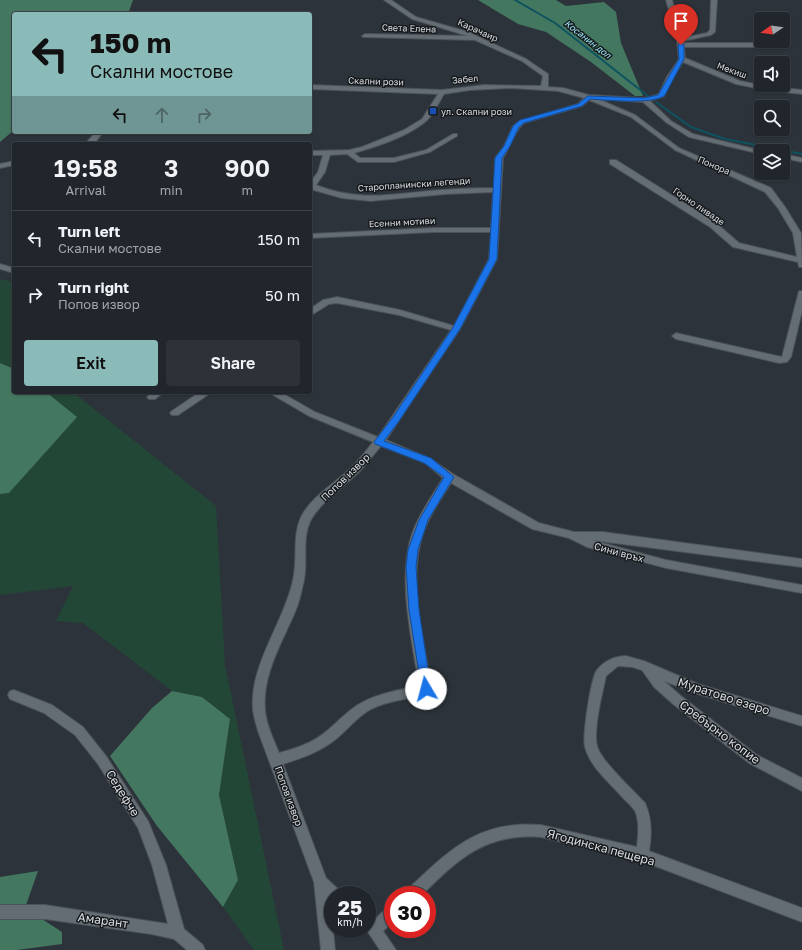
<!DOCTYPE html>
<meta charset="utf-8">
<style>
:root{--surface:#21262c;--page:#2d3238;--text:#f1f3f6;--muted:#a2a5a9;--line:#3e4348;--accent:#8bbbb9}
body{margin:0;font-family:"Golos Text",sans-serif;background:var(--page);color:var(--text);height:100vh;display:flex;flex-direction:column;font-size:15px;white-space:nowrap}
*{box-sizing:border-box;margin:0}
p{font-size:13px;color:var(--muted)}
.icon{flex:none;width:22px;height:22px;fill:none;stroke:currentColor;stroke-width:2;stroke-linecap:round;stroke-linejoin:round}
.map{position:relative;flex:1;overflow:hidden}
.sheet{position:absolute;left:12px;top:142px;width:300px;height:252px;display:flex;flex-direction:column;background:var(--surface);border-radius:4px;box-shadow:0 1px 3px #0004,0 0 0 1px var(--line)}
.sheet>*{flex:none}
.top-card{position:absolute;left:12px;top:12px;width:300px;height:122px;border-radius:4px;box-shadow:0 1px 3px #0004,0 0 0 1px var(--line);background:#8bbbb9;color:#111;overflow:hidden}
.needle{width:26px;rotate:257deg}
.fabs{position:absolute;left:754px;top:12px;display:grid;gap:8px}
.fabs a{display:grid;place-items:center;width:36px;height:36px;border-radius:4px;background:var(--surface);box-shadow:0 1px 3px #0004,0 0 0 1px var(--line);font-size:20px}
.speed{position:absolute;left:324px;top:886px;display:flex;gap:8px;font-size:20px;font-weight:700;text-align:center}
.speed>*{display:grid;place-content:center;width:52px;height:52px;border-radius:50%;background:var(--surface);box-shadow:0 1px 3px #0004,0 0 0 1px var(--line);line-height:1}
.speed small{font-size:10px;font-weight:400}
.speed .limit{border:6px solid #d22;background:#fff;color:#111}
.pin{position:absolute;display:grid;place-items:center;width:34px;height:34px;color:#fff;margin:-41px -17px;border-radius:50% 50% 50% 0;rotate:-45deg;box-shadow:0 0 4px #0007}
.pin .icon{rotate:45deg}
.me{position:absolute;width:44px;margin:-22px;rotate:352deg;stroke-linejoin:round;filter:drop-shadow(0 0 3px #0008)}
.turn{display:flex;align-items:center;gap:14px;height:84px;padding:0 12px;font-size:18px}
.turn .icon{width:52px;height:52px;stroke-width:2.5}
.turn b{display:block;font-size:28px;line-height:34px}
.lanes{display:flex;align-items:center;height:38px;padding:0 12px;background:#0003;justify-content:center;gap:20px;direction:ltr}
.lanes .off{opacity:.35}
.eta{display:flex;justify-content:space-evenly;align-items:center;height:68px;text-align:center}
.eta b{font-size:24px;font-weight:600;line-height:28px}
.button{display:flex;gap:8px;margin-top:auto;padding:8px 12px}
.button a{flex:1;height:46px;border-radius:4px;background:var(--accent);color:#111;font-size:16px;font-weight:600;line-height:46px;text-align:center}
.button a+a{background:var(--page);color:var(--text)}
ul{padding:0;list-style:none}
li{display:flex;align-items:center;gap:12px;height:56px;padding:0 12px;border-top:1px solid var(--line)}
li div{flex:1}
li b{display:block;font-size:15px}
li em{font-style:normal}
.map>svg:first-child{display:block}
.green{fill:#234737}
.forest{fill:#447760}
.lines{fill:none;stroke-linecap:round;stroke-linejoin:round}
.stream{stroke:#0e5360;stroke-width:2}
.street-casing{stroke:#4b5157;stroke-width:2}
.street{fill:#646d74;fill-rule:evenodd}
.route{fill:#1a73e8;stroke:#114b97}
.transit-dot{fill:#1a4fb4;stroke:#171a1d;stroke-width:1.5}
.labels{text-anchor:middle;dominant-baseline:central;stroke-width:3;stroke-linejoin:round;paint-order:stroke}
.far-street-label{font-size:9px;fill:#d8dde1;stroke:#171a1d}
.far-water-label{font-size:9px;font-style:italic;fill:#9ce8f8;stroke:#171a1d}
.far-poi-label{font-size:9px;fill:#d8dde1;stroke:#171a1d;text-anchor:start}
.street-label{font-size:10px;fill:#d8dde1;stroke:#171a1d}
.near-street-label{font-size:12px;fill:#d8dde1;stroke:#171a1d}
</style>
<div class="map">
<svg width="802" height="950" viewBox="0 0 802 950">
<rect width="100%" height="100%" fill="#2c333a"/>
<g class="green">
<polygon points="0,279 14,282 14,369 0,363"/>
<polygon points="46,392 73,392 216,506 225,665 284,950 254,950 223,907 238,880 219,795 230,719 202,697 172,691 83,623 56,621 73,586 0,595 0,494 9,493 76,417"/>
</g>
<g class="forest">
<polygon points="0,0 133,0 128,14 14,14 14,130 0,142"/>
<polygon points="478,0 556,0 566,6 604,2 616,12 621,43 643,96 635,96 591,62 546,32 518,24"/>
<polygon points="0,363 14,369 14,392 46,392 77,417 9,493 0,494"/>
<polygon points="172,691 202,697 230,719 219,795 238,880 223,907 157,826 110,756 152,708"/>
<polygon points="38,871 25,908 62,932 62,944 17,950 0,950 0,877"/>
</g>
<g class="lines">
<g class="stream">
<polyline points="515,0 555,23 648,96"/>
<polyline points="656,102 691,127 725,139 802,154"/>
</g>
<defs>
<g id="street">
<path d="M 384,0 L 391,0 L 416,17 L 468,32 L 526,59 L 548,74 L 548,87 L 563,88 L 589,95 L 642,98 L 650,97 L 659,94 L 667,77 L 679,59 L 677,40 L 666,0 L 672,0 L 682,38 L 707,33 L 710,30 L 711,0 L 717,0 L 715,32 L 711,35 L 683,41 L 683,43 L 765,43 L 768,45 L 765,47 L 684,47 L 685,58 L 740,81 L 765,86 L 802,90 L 802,94 L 765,90 L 736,84 L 683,62 L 673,77 L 664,96 L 650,101 L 671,121 L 693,134 L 763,151 L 761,151 L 761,154 L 689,137 L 667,123 L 643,102 L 598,99 L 635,115 L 679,148 L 771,188 L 785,207 L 801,233 L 802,267 L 799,267 L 798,262 L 733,247 L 710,227 L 610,164 L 610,160 L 616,160 L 716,223 L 739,243 L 797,257 L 793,233 L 778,208 L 765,192 L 675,150 L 631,117 L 589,100 L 582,106 L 524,123 C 516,129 509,148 503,158 L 497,259 L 460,329 L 386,440 L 431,459 L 453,474 L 539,523 L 574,532 L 603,532 L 802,559 L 802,567 L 591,540 L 666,560 L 802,585 L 802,593 L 666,568 L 587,547 L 569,538 L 532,529 L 451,483 C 441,499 429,515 423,534 C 407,580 424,642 432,689 L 430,693 C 411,699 389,700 371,709 C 357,717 348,729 336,739 C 320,752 302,758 283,764 L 326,878 L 339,890 L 341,895 L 333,895 L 333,901 L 330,900 L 335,950 L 321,950 L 314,882 L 258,731 C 256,724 254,717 253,710 C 249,665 284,623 293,580 C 298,559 292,537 301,517 C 311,497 335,483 351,468 C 359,460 366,451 373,442 L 309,416 L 268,392 L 280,392 L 315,412 L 378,437 L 451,330 L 399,315 L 337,303 L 329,304 L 310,316 L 310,309 L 323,300 L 337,297 L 400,310 L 454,326 L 489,259 L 491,232 L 434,232 L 310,238 L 310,234 L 434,228 L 491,228 L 493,192 L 446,194 L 370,201 L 342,198 L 310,189 L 310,183 L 318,172 L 323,155 L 310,155 L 310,151 L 349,150 L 362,147 L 404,130 L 422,119 L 438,94 L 310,89 L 310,85 L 442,90 L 484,85 L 541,86 L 543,76 L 522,61 L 475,40 L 363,37 L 362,36 L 365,34 L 468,36 L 412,19 ZM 512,88 L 558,91 L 584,98 L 578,104 L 520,121 L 513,126 L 504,146 L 495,158 L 494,188 C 472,188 450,189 429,191 C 388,195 355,201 316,185 L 325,172 L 330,155 L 347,154 L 358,162 L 394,162 L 430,152 L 457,136 L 457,134 L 453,134 L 426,150 L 394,158 L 360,158 L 354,153 C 376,147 408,136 425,122 C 433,116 439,102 444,94 L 470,90 ZM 381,446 L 425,463 L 443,478 C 432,496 419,514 412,534 C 397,579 412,639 419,686 C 400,690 379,693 361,703 C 348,710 339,721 328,730 C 313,743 297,748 279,753 C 274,740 266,725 265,710 C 262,672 284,640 297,607 C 300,599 302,589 304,580 C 308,561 301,536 312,518 C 324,499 344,487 360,471 C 367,463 374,454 381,446 Z"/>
<polygon points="96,132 103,132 94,144 85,144"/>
<polygon points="783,154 802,158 802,162 783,158"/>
<polygon points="14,161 14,165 0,168 0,164"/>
<polygon points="0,264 14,268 14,273 0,269"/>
<polygon points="799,291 802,291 802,311 791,357 787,362 779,363 676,339 672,336 676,333 782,357"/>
<polygon points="153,392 164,392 155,399 149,399 147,397"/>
<polygon points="200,392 212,392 178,415 172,415 170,413 172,411"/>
<path d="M 626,656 L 644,661 L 698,684 L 802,716 L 802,726 L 698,694 L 664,681 L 681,696 L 757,755 L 802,778 L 802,791 L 749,763 L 673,704 L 654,687 L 642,670 L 632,667 L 618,666 L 606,676 C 602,695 593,729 597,746 C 601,761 633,790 645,803 C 652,819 652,834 649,851 L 802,908 L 802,922 L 642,861 L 541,837 C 486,833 459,858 422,895 L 405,895 L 407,890 C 450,850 477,820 541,825 L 637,847 C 638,836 640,822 635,811 C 632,806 627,802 623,798 C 610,783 590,767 585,747 C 582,737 591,677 597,670 C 604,661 615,656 626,656 Z"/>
<polygon points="14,690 52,705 83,727 106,756 148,821 166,865 184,929 203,945 205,950 187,950 174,939 151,934 45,919 0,919 0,905 45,905 168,924 152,865 138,828 98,764 75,735 44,713 10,699 8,695 10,691"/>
<polygon points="393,905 393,922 383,931 396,950 380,950 366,929 367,906 372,908 376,918 388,907"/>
</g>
</defs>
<use href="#street" class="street-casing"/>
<use href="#street" class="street"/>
</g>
<path class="route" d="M 681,43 L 684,45 L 684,59 L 665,95 C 655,105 605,100 590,99 L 582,106 L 524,123 L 519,127 L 510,146 L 502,158 L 497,259 L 460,329 L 399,421 L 384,441 L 431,458 L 454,477 L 428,520 L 418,550 L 416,567 L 419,610 L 431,689 L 430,692 L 426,694 L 422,692 L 409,610 L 406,567 L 408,550 L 419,520 L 444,477 L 424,463 L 375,444 L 374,442 L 393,417 L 452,329 L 489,259 L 495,158 L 504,146 L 513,126 L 520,120 L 578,104 L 588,96 L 644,98 L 658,95 L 679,59 L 678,45 Z"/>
<rect class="transit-dot" x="429" y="107" width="8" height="8" rx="2"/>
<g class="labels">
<g class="far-street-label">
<text transform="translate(409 28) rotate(2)">Света Елена</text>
<text transform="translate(478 30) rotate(24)">Карачаир</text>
<text transform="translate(732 70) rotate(20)">Мекиш</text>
<text transform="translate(465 79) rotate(-6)">Забел</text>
<text transform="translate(376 81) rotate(2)">Скални рози</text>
<text transform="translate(714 165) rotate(23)">Понора</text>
<text transform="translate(414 184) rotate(-4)">Старопланински легенди</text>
<text transform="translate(699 206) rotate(34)">Горно ливаде</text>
<text transform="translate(402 222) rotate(-3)">Есенни мотиви</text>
</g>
<g class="far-water-label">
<text transform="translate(588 39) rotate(38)">Косанин дол</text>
</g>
<g class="far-poi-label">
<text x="441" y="111">ул. Скални рози</text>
</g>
<g class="street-label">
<text transform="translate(345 477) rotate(-44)">Попов извор</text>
<text transform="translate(619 552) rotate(15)">Сини връх</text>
<text transform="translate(289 796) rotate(70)">Попов извор</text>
</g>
<g class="near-street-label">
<text transform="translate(724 696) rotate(18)">Муратово езеро</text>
<text transform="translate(720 732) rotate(37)">Сребърно копие</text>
<text transform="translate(123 793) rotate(58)">Седефче</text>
<text transform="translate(601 847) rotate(15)">Ягодинска пещера</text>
<text transform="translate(103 920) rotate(8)">Амарант</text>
</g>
</g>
</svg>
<div class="fabs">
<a><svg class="needle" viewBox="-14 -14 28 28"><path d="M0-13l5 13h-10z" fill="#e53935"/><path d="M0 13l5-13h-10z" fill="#a2a5a9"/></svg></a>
<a><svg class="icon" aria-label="sound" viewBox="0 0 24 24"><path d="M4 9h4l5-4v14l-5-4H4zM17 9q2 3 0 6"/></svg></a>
<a><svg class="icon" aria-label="search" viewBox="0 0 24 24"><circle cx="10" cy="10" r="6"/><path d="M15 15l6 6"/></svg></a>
<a><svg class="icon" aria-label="layers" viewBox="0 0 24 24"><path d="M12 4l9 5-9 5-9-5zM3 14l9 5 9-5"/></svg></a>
</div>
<div class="speed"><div>25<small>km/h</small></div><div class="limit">30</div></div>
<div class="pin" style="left:681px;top:45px;background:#d93025"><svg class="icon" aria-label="arrive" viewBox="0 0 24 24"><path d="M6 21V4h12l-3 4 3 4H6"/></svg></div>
<svg class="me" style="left:426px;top:689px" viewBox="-20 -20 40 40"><circle r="19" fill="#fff"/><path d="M0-13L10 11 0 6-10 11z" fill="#1a73e8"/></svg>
<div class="top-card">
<div class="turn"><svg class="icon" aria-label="left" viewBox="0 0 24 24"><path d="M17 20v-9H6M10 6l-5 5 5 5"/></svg><div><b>150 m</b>Скални мостове</div></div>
<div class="lanes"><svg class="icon" aria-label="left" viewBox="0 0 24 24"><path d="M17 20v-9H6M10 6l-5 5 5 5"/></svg><svg class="icon off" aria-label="ahead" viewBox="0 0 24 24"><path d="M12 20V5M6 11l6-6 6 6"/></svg><svg class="icon off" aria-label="right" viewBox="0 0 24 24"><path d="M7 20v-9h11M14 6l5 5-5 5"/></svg></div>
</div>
<section class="sheet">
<div class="eta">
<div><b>19:58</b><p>Arrival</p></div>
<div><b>3</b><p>min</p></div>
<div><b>900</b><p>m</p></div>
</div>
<ul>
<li><svg class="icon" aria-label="left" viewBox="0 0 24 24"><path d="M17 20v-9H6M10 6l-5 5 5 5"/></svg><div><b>Turn left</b><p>Скални мостове</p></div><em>150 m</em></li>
<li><svg class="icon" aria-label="right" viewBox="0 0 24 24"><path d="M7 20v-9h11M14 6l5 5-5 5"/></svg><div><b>Turn right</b><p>Попов извор</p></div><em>50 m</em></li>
</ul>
<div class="button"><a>Exit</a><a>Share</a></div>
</section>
</div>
